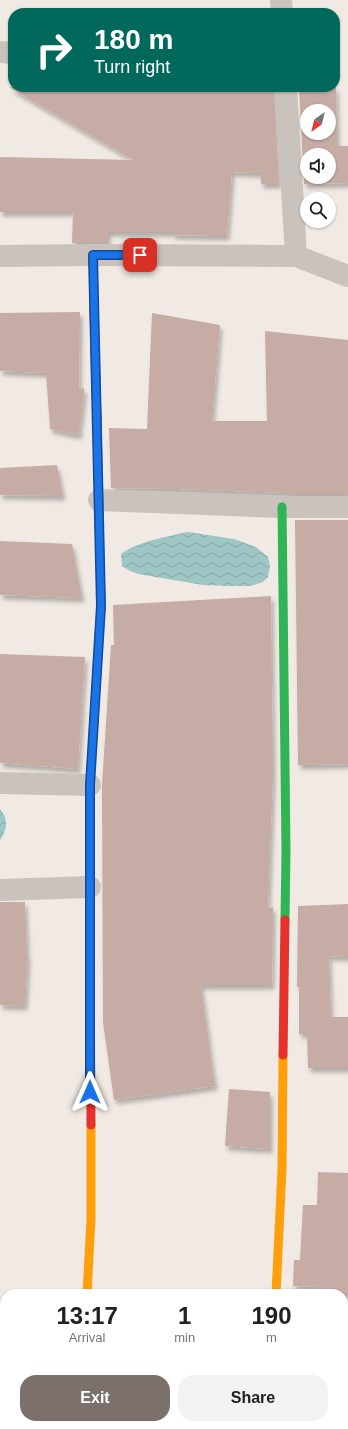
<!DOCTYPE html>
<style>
:root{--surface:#fff;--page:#f2f2f2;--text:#202124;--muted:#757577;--accent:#7b706b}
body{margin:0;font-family:Helvetica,sans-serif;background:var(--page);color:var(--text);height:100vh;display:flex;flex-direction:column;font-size:15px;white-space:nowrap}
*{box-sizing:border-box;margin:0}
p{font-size:13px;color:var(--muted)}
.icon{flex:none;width:22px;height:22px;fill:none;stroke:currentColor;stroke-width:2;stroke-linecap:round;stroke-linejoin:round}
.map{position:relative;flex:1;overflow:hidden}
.drawer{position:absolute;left:0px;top:1289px;width:348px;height:140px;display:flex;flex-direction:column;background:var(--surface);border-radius:16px 16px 0 0;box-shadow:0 1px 3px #0004}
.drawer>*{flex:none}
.banner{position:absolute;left:8px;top:8px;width:332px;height:84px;border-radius:16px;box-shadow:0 1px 3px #0004;background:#00695c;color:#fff;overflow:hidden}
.needle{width:26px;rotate:214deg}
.buttons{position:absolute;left:300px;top:104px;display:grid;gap:8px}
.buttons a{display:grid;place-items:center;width:36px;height:36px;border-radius:50%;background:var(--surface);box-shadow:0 1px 3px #0004;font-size:20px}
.pin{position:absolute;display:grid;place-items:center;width:34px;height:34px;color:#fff;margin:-17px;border-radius:8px;box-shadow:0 2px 6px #0006}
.me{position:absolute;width:44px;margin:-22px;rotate:0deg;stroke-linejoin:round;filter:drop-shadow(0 0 3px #0008)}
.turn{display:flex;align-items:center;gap:14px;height:84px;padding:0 20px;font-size:18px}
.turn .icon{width:52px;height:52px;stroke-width:2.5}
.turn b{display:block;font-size:28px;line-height:34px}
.eta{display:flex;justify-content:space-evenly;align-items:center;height:68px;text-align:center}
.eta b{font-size:24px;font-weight:800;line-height:28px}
.cta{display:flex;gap:8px;margin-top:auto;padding:8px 20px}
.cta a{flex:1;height:46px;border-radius:16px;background:var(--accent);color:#fff;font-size:16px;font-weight:800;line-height:46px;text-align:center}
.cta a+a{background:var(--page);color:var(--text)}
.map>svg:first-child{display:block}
.water{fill:url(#water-waves)}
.building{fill:#c6aca4;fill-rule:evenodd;filter:url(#shadow)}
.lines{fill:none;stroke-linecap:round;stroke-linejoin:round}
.street{stroke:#cac2bd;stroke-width:22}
.fast{stroke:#30b455;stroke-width:9}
.slow{stroke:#ff9f0a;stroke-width:9}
.jam{stroke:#e5322d;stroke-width:9}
.route-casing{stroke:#114b97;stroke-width:10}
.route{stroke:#1a73e8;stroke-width:7}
</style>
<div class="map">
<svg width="348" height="1429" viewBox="0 0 348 1429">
<defs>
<pattern id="water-waves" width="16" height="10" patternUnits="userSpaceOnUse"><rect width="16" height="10" fill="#9ec6c4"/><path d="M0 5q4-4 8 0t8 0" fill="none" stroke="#89aaa9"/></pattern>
<filter id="shadow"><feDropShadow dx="2.5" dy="4.5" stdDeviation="2" flood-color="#0004"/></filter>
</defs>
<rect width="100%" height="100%" fill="#f1eae4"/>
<g class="water">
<path d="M 188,532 L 234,539 L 256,547 L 268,557 L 270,566 L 268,577 L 263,582 L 250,586 L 228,586 L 203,585 L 138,574 L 130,571 L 122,566 L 121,554 C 136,542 169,536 188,532 Z"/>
<path d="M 0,809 C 9,819 7,831 0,840 Z"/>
</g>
<g class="building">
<polygon points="9,87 85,87 85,91 142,87 274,87 279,184 261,184 261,173 232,172 227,236 173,235 173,232 108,232 108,243 72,243 73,212 0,212 0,157 133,160"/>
<path d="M 299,87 L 336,87 L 337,146 L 348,146 L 348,183 L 304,184 ZM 307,111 L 329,111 L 329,133 L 307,133 ZM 307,155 L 329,155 L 329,177 L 307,177 Z"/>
<polygon points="80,312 79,389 84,388 84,392 79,435 50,429 46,373 0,371 0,313"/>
<polygon points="152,313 220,325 212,421 267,421 265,331 348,340 348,494 291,494 291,493 179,489 111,488 109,428 147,429"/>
<polygon points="57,465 63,496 0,495 0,468"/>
<polygon points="295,520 348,520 348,764 298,765"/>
<polygon points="0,541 72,544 82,598 0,595"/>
<polygon points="271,596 273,774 268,908 273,907 272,985 201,985 215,1086 114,1100 103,1022 102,785 111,645 114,645 113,605"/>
<polygon points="0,654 85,657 78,769 0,763"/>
<polygon points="0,902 25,902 27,956 28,956 25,1006 0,1005"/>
<polygon points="348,904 348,957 329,956 331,1017 348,1017 348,1068 308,1068 307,1034 299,1034 299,987 297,987 298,906"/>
<polygon points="229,1089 270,1092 270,1149 225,1146"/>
<polygon points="318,1172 348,1173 348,1294 323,1294 322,1287 293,1286 294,1260 300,1260 303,1205 317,1205"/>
</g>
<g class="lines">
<g class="street">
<polyline points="281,0 282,13"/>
<polyline points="0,52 13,53"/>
<polyline points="286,87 296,256"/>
<polyline points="0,256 93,255 296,256 348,276"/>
<polyline points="99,500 282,507 348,507"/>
<polyline points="0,783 90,785"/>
<polyline points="0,890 90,887"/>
<polyline points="0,1334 5,1334"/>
</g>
<g class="fast">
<polyline points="282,507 286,850 285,920"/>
<polyline points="90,953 90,785 101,606 97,421"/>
</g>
<g class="slow">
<polyline points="93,255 94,309"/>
<polyline points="87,1294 91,1219 91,1125"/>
<polyline points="276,1294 282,1169 283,1055"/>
</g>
<g class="jam">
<polyline points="94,309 97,421"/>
<polyline points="90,953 91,1125"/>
<polyline points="283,1055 285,920"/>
</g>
</g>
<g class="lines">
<defs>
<polyline id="route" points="90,1092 90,785 101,606 93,255 140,255"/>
</defs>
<use href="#route" class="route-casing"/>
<use href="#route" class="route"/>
</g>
</svg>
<div class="buttons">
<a><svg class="needle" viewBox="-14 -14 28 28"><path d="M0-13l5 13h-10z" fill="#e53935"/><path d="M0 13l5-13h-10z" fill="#757577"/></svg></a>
<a><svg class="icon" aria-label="sound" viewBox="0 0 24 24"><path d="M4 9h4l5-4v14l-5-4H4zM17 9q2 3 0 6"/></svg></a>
<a><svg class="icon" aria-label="search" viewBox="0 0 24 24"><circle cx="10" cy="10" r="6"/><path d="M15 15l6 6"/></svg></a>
</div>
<div class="pin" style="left:140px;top:255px;background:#d93025"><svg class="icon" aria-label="arrive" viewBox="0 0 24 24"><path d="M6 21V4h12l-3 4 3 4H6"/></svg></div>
<svg class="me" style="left:90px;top:1092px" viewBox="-20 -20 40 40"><path d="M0-17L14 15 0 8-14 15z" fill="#1a73e8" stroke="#fff" stroke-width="4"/></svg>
<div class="banner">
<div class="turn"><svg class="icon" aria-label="right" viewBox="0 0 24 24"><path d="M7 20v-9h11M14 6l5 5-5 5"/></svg><div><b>180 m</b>Turn right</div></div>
</div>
<section class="drawer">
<div class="eta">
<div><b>13:17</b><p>Arrival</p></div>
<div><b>1</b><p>min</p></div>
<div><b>190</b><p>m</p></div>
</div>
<div class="cta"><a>Exit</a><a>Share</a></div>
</section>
</div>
